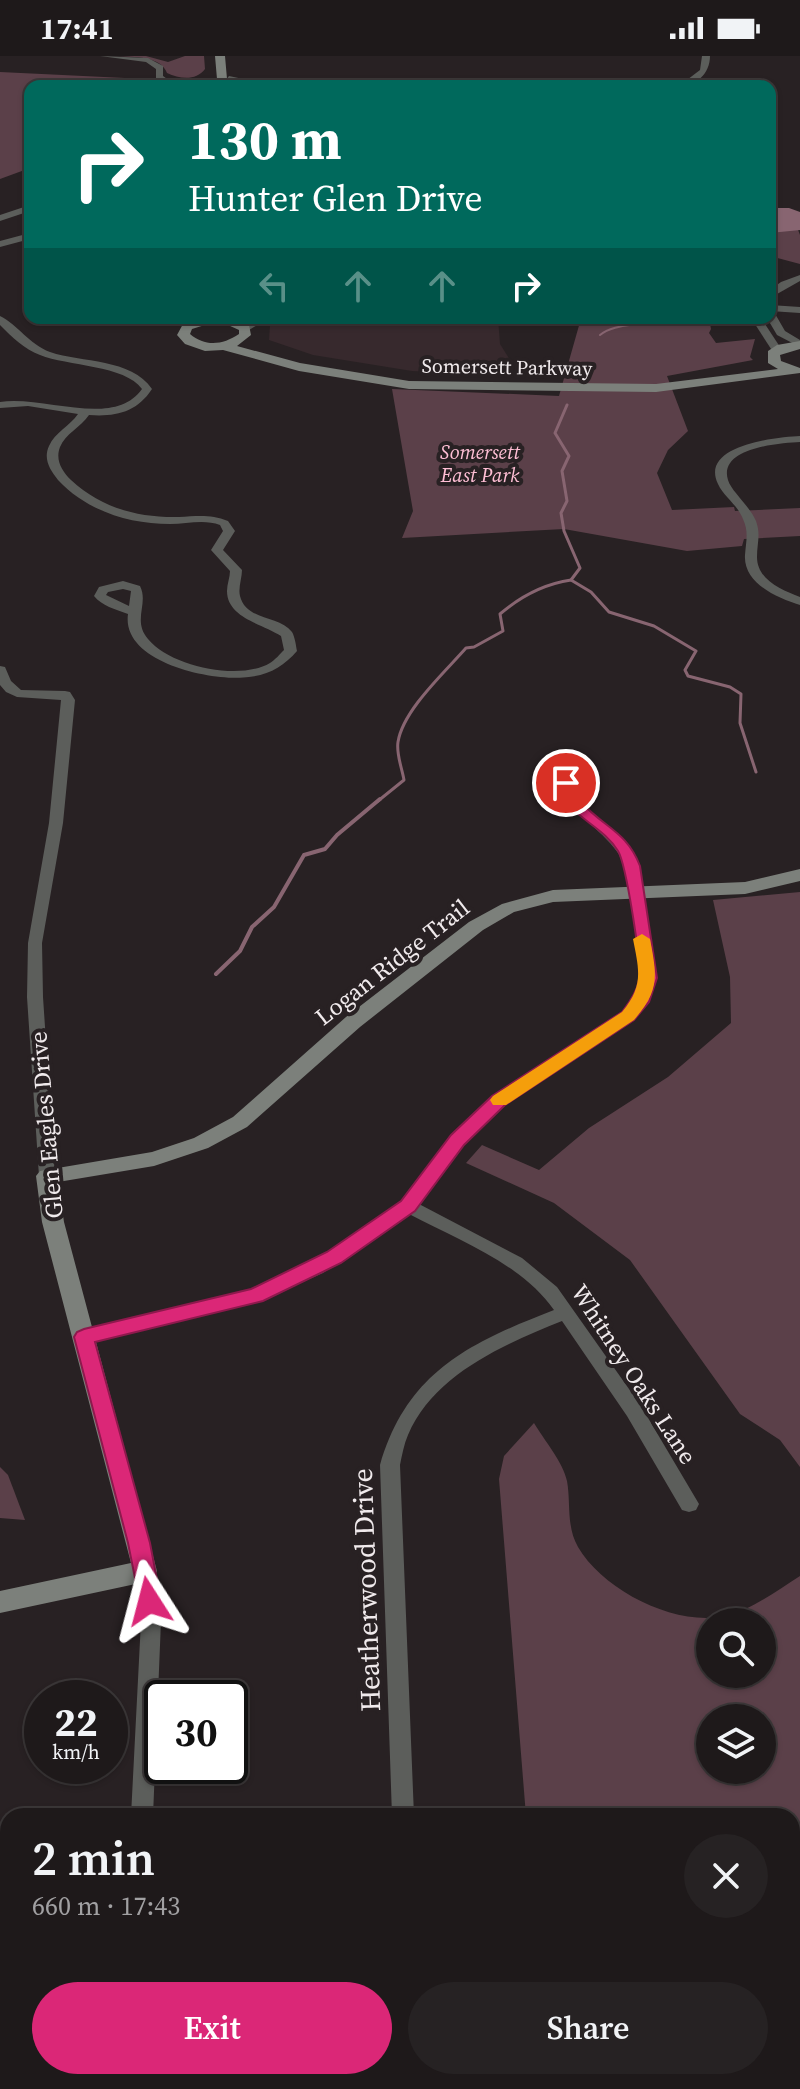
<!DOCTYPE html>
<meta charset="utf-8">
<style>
:root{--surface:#1e191a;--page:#262223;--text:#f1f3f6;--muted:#a1a0a2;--line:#3c3839;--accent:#db2777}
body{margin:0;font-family:"Source Serif 4",serif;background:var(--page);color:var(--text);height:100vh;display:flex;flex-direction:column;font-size:30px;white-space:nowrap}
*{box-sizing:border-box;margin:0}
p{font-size:26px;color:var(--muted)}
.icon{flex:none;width:44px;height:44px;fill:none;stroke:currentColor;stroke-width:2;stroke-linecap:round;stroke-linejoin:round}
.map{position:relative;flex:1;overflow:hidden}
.drawer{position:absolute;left:0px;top:1752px;width:800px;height:282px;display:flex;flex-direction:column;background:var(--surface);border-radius:24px 24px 0 0;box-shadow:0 2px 6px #0004,0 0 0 2px var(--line)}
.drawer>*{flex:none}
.hud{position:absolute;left:24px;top:24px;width:752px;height:244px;border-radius:16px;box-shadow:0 2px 6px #0004,0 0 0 2px var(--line);background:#00695c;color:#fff;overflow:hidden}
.tools{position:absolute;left:696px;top:1552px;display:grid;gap:16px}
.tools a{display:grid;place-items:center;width:80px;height:80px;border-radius:50%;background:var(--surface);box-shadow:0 2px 6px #0004,0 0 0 2px var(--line);font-size:40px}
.speed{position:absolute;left:24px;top:1624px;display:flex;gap:16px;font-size:40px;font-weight:700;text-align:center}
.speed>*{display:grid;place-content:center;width:104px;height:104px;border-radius:50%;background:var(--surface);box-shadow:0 2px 6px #0004,0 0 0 2px var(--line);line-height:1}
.speed small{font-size:20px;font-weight:400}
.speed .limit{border:4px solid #111;border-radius:12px;background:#fff;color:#111}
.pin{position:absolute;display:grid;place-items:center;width:68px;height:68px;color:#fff;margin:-34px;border:4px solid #fff;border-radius:50%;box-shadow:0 2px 8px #0007}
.me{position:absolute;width:88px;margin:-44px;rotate:351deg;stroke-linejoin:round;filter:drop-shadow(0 0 6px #0008)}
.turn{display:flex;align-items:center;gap:28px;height:168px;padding:0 32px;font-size:36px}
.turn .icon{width:104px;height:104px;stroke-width:2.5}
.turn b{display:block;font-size:56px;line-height:68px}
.lanes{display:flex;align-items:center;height:76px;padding:0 32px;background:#0003;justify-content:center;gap:40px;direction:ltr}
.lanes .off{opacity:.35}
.round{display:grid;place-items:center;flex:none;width:84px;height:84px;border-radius:42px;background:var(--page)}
.summary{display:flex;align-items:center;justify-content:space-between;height:136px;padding:0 32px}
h1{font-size:48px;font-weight:600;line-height:60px}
.primary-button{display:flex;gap:16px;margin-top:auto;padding:16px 32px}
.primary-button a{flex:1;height:92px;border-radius:48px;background:var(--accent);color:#fff;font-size:32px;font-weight:600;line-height:92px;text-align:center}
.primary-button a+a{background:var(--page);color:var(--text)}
.status{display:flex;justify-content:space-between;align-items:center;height:56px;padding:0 40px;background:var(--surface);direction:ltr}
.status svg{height:22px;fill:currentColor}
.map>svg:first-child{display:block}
.built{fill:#37292d}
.green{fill:#5b4049;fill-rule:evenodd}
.water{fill:#886571}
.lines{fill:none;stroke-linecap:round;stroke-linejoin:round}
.stream-far3{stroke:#886571;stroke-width:2}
.stream-far2{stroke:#886571;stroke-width:3}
.stream-far1{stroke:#886571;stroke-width:4}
.stream{stroke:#886571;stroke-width:5}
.street{fill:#5c5e5b;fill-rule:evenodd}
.secondary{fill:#7c807b;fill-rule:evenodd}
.route{fill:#db2777;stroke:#8e194d;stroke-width:2}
.slow{fill:#f59e0b}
.labels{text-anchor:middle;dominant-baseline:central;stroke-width:8;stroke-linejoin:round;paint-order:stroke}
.far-street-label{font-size:20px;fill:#f0eaec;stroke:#282123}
.far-park-label{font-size:20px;font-style:italic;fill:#ffbfd5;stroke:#282123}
.street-label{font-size:24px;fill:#f0eaec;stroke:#282123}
.near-street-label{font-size:28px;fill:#f0eaec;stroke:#282123}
</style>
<div class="status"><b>17:41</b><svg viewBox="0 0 49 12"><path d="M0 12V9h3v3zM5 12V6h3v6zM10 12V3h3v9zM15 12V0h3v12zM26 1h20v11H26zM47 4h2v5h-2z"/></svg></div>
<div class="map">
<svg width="800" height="2033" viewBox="0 0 800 2033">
<rect width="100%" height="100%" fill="#282123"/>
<polygon class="built" points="285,262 498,262 500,288 510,304 513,320 412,315 313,299 269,284 270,269"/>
<g class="green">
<path d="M 116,0 L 146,0 L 168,6 L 185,0 L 204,0 L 205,13 C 196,25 180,23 167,17 C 161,0 134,1 116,0 Z"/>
<polygon points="0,16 125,22 156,30 30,30 30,112 0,123"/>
<polygon points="770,153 790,153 800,179 800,208 770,200"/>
<polygon points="575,262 709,262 711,273 709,277 716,287 755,283 750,301 753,304 667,320 688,375 668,394 657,417 672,454 734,451 735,455 800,452 800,480 744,483 742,490 687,495 564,473 402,482 413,455 392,333 559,340 580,266"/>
<polygon points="800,836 800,1411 780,1384 740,1358 630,1204 554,1147 466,1107 482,1089 539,1114 589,1072 668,1021 731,967 730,921 713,844"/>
<path d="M 534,1367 C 544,1384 563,1406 567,1425 C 571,1447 566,1470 578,1491 C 603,1534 675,1571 725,1560 C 751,1554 778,1534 800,1520 L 800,2033 L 462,2033 L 470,2026 L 792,2026 L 792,1760 L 526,1760 L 499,1423 L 504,1400 ZM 710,1566 L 762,1566 L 762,1618 L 710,1618 ZM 710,1662 L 762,1662 L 762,1714 L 710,1714 Z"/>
<polygon points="0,1411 8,1419 25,1464 0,1462"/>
</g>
<polygon class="water" points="770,152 789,152 800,156 800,174 770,177"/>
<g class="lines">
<path class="stream-far3" d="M 600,279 C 614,267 642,270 660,262"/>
<g class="stream-far2">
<polyline points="567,349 555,377 569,400 562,415 567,445 561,457 564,475 580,512 571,524 591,536 609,556 654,570 696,595 685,614 688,620 730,631 741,638 740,667 756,716"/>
<path d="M 378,745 L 404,724 C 402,712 396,698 398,686 C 403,654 445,616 466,592 L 474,591 L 503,575 L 500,558 C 521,540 544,528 571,524"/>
</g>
<polyline class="stream-far1" points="216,918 240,895 252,871 274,851 304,799 325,793 337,779 380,743"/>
<polyline class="stream" points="800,1823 796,1849 800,1866"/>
<g class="street">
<polygon points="100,0 148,2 163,10 163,20 170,25 181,26 184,23 218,27 214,29 172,30 156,23 156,13 146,6"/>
<path d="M 702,0 L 710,0 C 710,18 696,30 679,30 L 700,14 Z"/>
<polygon points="229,20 267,28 268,30 253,30 226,24"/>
<polygon points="30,149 30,155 0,165 0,159"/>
<polygon points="30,177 30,183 0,191 0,185"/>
<polygon points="800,219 800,225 770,242 770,234 781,226"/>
<polygon points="770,249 800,251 800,257 770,255 774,256 785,275 800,284 800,291 777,279 767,262 770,262"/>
<path d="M 0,260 C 18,269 29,288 50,296 C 82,307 131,302 152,333 C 137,356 116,361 89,359 C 81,371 65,378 60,391 C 55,404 62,415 71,424 C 101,452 139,462 179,461 C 197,460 211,458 228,465 L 235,475 L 223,494 L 242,514 C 242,522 238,532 240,540 C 246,565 279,559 292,576 C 295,581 296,590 297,595 C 284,610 269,619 249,621 C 214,626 121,607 128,558 C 115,553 102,550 94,540 L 99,531 L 123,525 L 140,530 C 149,548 132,564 148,583 C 171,611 240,625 270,607 C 275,604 280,598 284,594 L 281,580 C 263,568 227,562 227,535 C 227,528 230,521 230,515 L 211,494 L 223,475 L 220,469 C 204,463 187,468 170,468 C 129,468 87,455 58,424 C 50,414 43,403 49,390 C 55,376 70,370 78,358 L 28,350 L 0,352 L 0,346 C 44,339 114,373 142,333 C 125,309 67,310 40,299 C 24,293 12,281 0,269 ZM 123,533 L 131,535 L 129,550 L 106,539 L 108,536 Z"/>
<polygon points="256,262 269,262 249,274 241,274 241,270"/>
<polygon points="751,262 761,262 782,294 781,296 773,296"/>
<path d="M 800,380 L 800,386 C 779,387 718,392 728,424 C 731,435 749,449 756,465 C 761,479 757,487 757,501 C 757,524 782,534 800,541 L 800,549 C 777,542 743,527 745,499 C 746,485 749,476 743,463 C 737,448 724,441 718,428 C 699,389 777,381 800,380 Z"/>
<polygon points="0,610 5,611 11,625 21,634 65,635 70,636 75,644 63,767 42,887 43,941 55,1120 53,1124 41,1124 39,1120 27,941 28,887 49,767 61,644 17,641 6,636 0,629"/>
<path d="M 566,723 L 573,727 L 583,748 L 622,784 L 639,810 L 657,922 L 649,946 L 633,964 L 504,1049 L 464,1088 L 419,1148 L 522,1202 L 557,1231 L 641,1350 L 699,1448 L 696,1454 L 689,1456 L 682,1454 L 627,1360 L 562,1265 C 505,1288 434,1318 408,1379 C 404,1388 402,1399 400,1409 L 414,1760 L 392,1760 L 380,1409 C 407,1316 469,1287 554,1254 C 521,1207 458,1184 409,1158 L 323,1217 L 262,1244 L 84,1288 L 78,1286 L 75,1281 L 78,1276 L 84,1274 L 252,1233 L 311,1207 L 402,1146 L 452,1080 L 492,1041 L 623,956 C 631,947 638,938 640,925 C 644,909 627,810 618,797 C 600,771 571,759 559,727 Z"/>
<polygon points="145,1507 152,1509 155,1515 161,1565 153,1760 131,1760 141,1565 135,1515 138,1509"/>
<polygon points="8,2015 8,2026 23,2026 20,2033 0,2033 0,2016"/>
<rect x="115" y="2026" width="24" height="7"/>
</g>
<g class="secondary">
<polygon points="215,0 225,0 227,23 231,30 222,30 217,23"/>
<path d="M 201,262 L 233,262 L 249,269 L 251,279 L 237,290 L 300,307 L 409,325 L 656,328 L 778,313 L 768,307 L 768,295 L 777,289 L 800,285 L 800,293 L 780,299 L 781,305 L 800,312 L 800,317 L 656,336 L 409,333 L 299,315 L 223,294 L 205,295 L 185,288 L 177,279 L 183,268 ZM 208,268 L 228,269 L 239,274 L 239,278 C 223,289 205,291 190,278 L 192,273 Z"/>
<polygon points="800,813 800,825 745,838 553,846 514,856 483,874 360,971 247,1071 208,1092 154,1110 58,1126 64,1166 157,1515 154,1522 145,1526 0,1557 0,1535 131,1507 42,1166 36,1120 40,1115 152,1096 194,1082 233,1061 346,961 469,866 502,848 553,834 745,826"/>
</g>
</g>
<path class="route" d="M 566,722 C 577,726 575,739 583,748 C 605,772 627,776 640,810 L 657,922 L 649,946 L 634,964 L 505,1049 L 464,1089 L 415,1155 L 341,1207 L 263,1245 L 95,1286 L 150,1487 L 161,1545 L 157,1552 L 149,1555 L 141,1552 L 128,1487 L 74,1281 L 77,1276 L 84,1273 L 251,1233 L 327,1196 L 401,1145 L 451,1079 L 492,1040 L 622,956 C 630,946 637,936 639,924 C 642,908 626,808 618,795 C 601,767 566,761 558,727 Z"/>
<path class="slow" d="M 642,878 L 650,883 C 657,920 660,934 634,964 L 506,1049 L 493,1049 L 490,1044 L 493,1040 L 622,956 C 644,930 639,914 633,883 Z"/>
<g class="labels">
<g class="far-street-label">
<text transform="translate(507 311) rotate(1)">Somersett Parkway</text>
</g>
<g class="far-park-label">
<text x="480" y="396">Somersett<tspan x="480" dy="23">East Park</tspan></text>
</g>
<g class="street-label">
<text transform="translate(392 906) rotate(-38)">Logan Ridge Trail</text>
<text transform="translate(46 1069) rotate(-95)">Glen Eagles Drive</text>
<text transform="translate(634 1318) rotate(57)">Whitney Oaks Lane</text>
</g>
<g class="near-street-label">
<text transform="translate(366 1534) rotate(-92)">Heatherwood Drive</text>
</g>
</g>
</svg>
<div class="tools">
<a><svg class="icon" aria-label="search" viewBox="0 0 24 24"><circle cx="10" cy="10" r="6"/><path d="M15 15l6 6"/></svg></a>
<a><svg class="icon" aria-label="layers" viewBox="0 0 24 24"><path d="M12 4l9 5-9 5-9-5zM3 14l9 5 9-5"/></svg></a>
</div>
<div class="speed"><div>22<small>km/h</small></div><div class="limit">30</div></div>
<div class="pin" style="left:566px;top:727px;background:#d93025"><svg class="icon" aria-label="arrive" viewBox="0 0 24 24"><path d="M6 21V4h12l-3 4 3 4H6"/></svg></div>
<svg class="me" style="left:149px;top:1545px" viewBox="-20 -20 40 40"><path d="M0-17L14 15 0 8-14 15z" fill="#db2777" stroke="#fff" stroke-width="4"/></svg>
<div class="hud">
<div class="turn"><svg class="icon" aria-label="right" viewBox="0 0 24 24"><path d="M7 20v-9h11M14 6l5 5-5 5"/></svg><div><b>130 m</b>Hunter Glen Drive</div></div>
<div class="lanes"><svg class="icon off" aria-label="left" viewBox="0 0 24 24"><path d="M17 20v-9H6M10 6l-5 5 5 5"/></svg><svg class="icon off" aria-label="ahead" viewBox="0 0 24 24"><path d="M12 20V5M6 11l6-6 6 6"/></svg><svg class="icon off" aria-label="ahead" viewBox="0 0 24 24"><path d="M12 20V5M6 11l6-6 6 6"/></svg><svg class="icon" aria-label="right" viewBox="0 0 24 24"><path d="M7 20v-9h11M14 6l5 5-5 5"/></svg></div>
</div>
<section class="drawer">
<div class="summary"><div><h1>2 min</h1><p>660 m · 17:43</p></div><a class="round"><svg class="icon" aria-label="close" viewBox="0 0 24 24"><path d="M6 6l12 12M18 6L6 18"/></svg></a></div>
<div class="primary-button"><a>Exit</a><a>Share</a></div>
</section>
</div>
